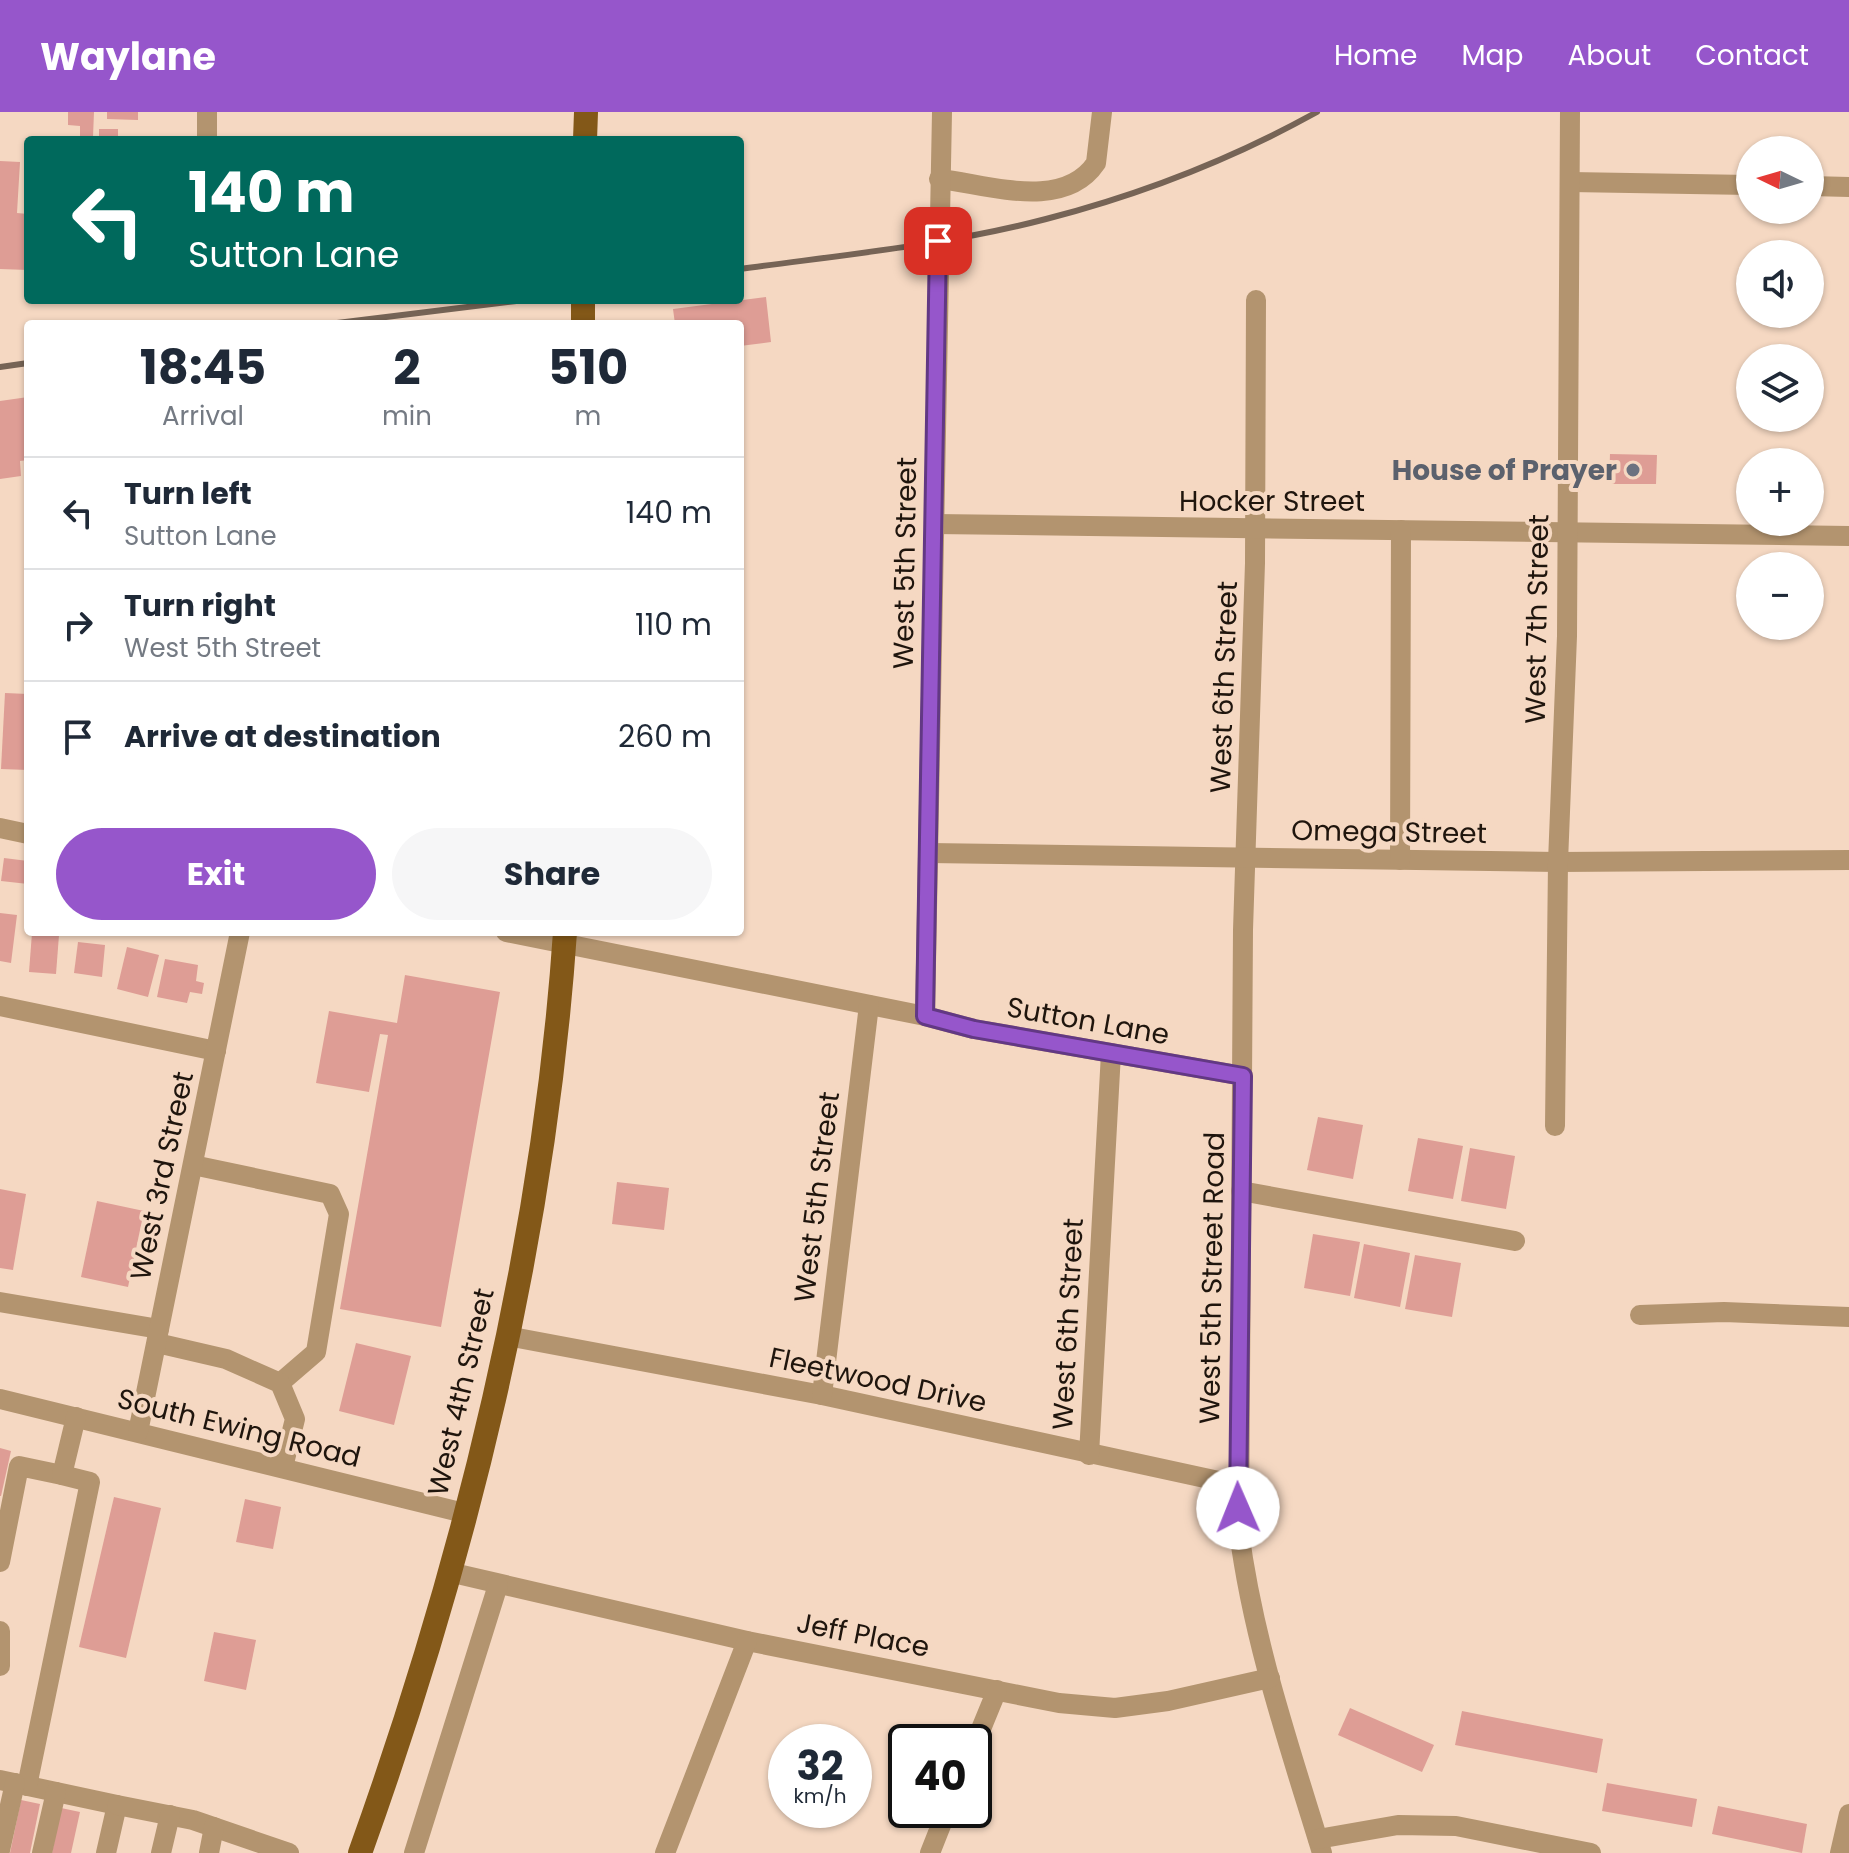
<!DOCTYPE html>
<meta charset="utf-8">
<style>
:root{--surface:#fff;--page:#f6f6f7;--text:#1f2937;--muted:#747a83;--line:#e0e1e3;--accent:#9656cb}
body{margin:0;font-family:Poppins,sans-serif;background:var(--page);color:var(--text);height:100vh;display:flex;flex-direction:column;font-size:30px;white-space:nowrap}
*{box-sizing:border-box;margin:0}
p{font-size:26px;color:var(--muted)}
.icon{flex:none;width:44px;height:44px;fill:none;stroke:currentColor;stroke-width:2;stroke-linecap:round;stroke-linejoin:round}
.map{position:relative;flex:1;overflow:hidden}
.drawer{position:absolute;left:24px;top:208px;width:720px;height:616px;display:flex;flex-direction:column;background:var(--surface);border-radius:8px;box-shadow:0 2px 6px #0004}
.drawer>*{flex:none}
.guide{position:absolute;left:24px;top:24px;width:720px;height:168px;border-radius:8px;box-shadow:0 2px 6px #0004;background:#00695c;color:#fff;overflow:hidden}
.needle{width:52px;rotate:275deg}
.fabs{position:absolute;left:1736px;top:24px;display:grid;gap:16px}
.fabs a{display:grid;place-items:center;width:88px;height:88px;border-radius:50%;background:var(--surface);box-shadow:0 2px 6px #0004;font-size:40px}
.speed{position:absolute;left:768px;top:1612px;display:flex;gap:16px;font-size:40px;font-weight:700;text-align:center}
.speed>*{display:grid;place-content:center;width:104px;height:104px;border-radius:50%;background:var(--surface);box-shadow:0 2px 6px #0004;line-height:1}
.speed small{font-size:20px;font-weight:400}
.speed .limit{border:4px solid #111;border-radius:12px;background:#fff;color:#111}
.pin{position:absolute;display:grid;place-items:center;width:68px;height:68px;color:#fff;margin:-34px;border-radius:16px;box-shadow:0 4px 12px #0006}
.me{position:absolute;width:88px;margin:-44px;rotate:359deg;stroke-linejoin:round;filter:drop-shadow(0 0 6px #0008)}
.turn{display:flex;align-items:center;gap:28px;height:168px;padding:0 32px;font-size:36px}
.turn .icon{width:104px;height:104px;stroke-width:2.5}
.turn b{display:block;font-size:56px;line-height:68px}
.eta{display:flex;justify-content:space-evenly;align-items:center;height:136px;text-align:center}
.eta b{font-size:48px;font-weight:700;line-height:56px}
.primary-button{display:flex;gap:16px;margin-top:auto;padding:16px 32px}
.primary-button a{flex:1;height:92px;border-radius:48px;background:var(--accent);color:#fff;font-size:32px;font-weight:700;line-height:92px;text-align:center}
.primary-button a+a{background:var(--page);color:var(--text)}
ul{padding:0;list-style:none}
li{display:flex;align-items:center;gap:24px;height:112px;padding:0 32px;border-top:2px solid var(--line)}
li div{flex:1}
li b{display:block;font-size:30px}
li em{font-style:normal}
header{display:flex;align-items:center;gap:48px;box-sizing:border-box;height:112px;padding:0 40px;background:var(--accent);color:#fff}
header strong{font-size:38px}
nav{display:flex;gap:44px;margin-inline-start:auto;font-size:28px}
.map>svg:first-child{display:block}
.building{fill:#de9d95}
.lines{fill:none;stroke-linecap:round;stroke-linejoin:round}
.minor{stroke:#b3946f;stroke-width:20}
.major{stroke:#835818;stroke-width:24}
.rail{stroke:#766456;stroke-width:6}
.route-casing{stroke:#623884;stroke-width:20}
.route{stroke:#9656cb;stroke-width:14}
.worship-dot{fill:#6b7280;stroke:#f5d8c2;stroke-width:3}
.labels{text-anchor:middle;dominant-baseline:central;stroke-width:8;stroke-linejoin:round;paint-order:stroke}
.worship-label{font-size:28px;font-weight:bold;fill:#5b616d;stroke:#f5d8c2;text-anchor:end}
.street-label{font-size:28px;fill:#1f150d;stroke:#f5d8c2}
</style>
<header>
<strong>Waylane</strong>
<nav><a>Home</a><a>Map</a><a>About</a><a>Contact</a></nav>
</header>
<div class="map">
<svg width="1849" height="1741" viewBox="0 0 1849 1741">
<rect width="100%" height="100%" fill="#f5d8c2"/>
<g class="building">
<polygon points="68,0 94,0 93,25 80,25 80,14 68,13"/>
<polygon points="107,0 138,0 138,8 107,7"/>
<rect x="99" y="17" width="19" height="11"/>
<polygon points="0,49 20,50 17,101 28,102 28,158 0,157"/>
<polygon points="766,185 771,230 740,234 740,212 675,212 673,197"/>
<rect x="214" y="188" width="138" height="3"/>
<polygon points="28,285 28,348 20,349 21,364 0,367 0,289"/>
<polygon points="1610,342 1657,343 1656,372 1609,372"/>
<polygon points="5,581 28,582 28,658 1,657"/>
<polygon points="4,746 28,749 28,772 1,769"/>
<polygon points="0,801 17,803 11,851 0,849"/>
<polygon points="32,821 59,823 56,862 29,860"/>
<polygon points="78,830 105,833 102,865 74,861"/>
<polygon points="127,835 159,843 148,885 117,877"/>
<polygon points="165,847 198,853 196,869 204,871 202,882 190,880 187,891 157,885"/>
<polygon points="405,863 500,880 441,1215 340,1197 388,923 380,922 369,980 316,971 329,899 397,911"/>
<polygon points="1318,1005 1363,1013 1353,1067 1307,1058"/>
<polygon points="1418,1026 1463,1034 1453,1087 1408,1079"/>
<polygon points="1470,1036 1515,1044 1506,1097 1461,1089"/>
<polygon points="617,1070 669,1076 664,1118 612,1112"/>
<polygon points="0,1077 26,1082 13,1158 0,1156"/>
<polygon points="97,1089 144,1099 128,1175 81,1165"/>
<polygon points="1313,1122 1360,1130 1350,1184 1304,1176"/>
<polygon points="1364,1132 1410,1141 1400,1195 1354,1186"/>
<polygon points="1415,1143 1461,1151 1452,1205 1405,1197"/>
<polygon points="356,1231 411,1244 394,1313 339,1299"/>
<polygon points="0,1336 11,1339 1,1384 0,1384"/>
<polygon points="114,1385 161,1396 126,1546 79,1535"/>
<polygon points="245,1387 281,1395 273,1437 236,1430"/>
<polygon points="214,1520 256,1528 246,1578 204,1569"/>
<polygon points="1350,1596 1434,1633 1422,1660 1338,1623"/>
<polygon points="1462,1599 1603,1627 1597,1661 1455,1633"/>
<polygon points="1607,1671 1697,1687 1692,1715 1602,1699"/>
<polygon points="21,1688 40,1692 30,1741 10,1741"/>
<polygon points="1718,1694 1807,1712 1802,1741 1712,1722"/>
<polygon points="61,1696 80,1700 71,1741 52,1741"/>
</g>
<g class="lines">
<g class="minor">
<polyline points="207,28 207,0"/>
<path d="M 939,67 C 987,72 1063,100 1096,51 L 1102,0"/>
<polyline points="1570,70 1750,73"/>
<polyline points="1810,74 1849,75"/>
<path d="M 1256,188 L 1255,451 L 1243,818 L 1239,1419 C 1253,1529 1290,1636 1322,1741"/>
<polyline points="934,412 1849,424"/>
<polyline points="0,716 28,722"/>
<polyline points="929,741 1558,750 1849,748"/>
<polyline points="1400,748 1401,418"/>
<polyline points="506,820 925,904 974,917 1243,964"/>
<polyline points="0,894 216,939"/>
<polyline points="925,904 942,0"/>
<polyline points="1555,1014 1558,750 1567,524 1570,0"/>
<polyline points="193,1053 330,1082 339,1102 316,1240 280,1271"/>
<polyline points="1241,1079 1515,1129"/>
<polyline points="0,1190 159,1217"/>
<polyline points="1640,1203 1724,1200 1849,1205"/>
<polyline points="507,1224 822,1283 1237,1373"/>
<polyline points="157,1231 226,1247 280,1271 295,1307 283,1355"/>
<polyline points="822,1283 869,893"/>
<polyline points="0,1287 464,1401"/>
<polyline points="138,1320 240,820"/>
<polyline points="1089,1343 1111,941"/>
<polyline points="0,1450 19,1354 62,1363"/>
<polyline points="449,1460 747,1529 1059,1591 1115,1596 1168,1589 1270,1566"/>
<polyline points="0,1519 0,1554"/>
<polyline points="974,1634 997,1578"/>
<polyline points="0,1668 117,1693 106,1741"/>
<polyline points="27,1674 90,1370 62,1363 76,1305"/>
<polyline points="117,1693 193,1708 289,1741"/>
<polyline points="1318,1727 1398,1713 1456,1714 1591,1741"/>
<polyline points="0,1738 15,1671"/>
<polyline points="42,1741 56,1680"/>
<polyline points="161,1741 170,1703"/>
<polyline points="209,1741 214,1715"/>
<polyline points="414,1741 498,1473"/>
<polyline points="665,1741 747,1529"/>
<polyline points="930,1741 947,1698"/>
<polyline points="1840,1741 1849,1702"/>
</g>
<g class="major">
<polyline points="585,28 586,0"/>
<polyline points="583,212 583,188"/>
<path d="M 360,1741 C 465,1449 544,1130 565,820"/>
</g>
<g class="rail">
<path d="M 740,157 C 842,143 947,133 1046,107 C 1139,83 1234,46 1317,0"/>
<polyline points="329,212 525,188"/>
<polyline points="0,255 28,251"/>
</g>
</g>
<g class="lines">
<defs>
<polyline id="route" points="938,129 925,904 974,917 1243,964 1238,1396"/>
</defs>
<use href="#route" class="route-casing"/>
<use href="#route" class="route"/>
</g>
<circle class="worship-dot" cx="1633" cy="358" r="8"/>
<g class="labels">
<g class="worship-label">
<text x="1617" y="358">House of Prayer</text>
</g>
<g class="street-label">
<text x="1272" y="389">Hocker Street</text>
<text transform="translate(905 451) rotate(-89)">West 5th Street</text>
<text transform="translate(1537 507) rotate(-89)">West 7th Street</text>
<text transform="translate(1224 575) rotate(-88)">West 6th Street</text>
<text transform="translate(1389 720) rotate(1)">Omega Street</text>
<text transform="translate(1088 909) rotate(10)">Sutton Lane</text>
<text transform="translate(162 1064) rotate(-78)">West 3rd Street</text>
<text transform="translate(817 1085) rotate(-83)">West 5th Street</text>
<text transform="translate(1212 1166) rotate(-89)">West 5th Street Road</text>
<text transform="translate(1068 1212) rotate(-87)">West 6th Street</text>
<text transform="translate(878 1268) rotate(12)">Fleetwood Drive</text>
<text transform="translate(461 1280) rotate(-77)">West 4th Street</text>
<text transform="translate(239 1316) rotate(14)">South Ewing Road</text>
<text transform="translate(863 1523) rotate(11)">Jeff Place</text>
</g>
</g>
</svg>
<div class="fabs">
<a><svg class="needle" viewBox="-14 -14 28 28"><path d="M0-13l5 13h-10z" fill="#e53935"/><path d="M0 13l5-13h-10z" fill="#747a83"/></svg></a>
<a><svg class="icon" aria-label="sound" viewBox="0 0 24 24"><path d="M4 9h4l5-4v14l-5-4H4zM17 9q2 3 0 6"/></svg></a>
<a><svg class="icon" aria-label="layers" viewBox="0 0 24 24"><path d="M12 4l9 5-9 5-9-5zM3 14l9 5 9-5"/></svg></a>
<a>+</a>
<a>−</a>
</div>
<div class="speed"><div>32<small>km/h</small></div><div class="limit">40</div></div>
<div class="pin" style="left:938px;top:129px;background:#d93025"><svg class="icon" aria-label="arrive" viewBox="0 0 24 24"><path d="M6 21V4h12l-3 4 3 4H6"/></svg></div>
<svg class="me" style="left:1238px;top:1396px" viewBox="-20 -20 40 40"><circle r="19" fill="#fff"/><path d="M0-13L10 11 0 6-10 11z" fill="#9656cb"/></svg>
<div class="guide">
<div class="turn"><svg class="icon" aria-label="left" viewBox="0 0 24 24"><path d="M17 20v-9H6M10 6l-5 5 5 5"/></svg><div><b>140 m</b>Sutton Lane</div></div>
</div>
<section class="drawer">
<div class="eta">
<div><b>18:45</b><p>Arrival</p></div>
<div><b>2</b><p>min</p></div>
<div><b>510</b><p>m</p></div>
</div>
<ul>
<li><svg class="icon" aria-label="left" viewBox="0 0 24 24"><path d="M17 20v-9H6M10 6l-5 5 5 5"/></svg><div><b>Turn left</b><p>Sutton Lane</p></div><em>140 m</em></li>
<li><svg class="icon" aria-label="right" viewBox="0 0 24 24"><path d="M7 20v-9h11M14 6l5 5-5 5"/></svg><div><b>Turn right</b><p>West 5th Street</p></div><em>110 m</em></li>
<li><svg class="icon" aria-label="arrive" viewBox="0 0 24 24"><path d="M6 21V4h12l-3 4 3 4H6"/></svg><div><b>Arrive at destination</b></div><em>260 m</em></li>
</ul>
<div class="primary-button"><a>Exit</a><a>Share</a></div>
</section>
</div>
